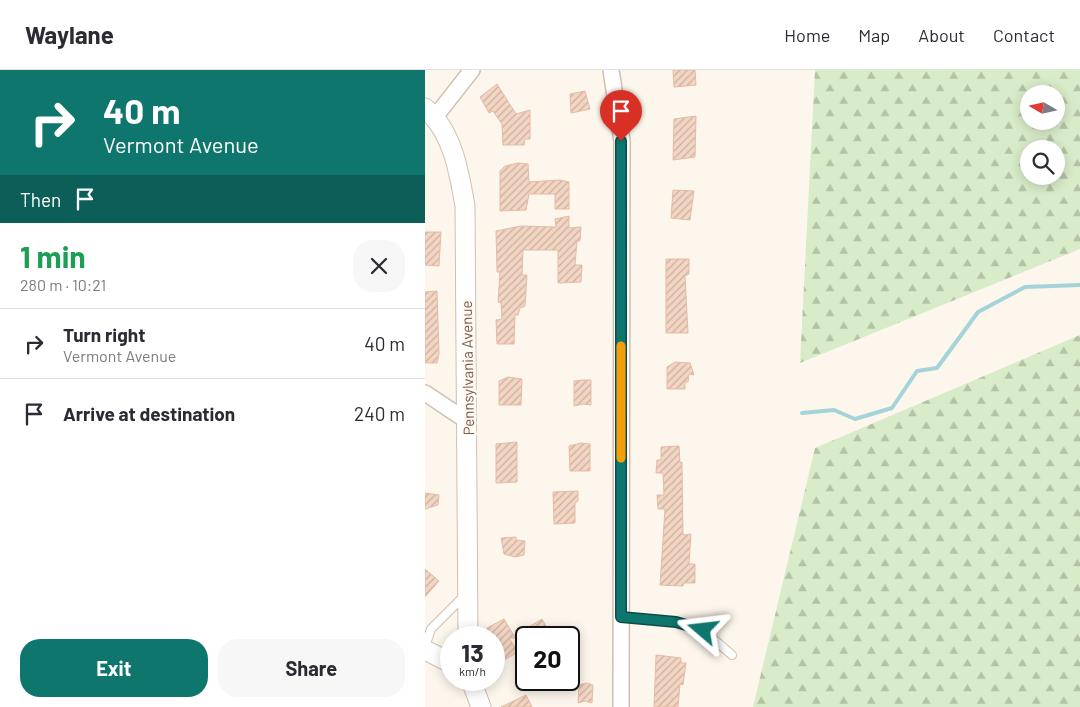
<!DOCTYPE html>
<meta charset="utf-8">
<style>
:root{--surface:#fff;--page:#f7f7f7;--text:#2b2b33;--muted:#7c7c81;--line:#e1e1e2;--accent:#0f766e}
body{margin:0;font-family:Barlow,sans-serif;background:var(--page);color:var(--text);height:100vh;display:flex;flex-direction:column;font-size:19px;white-space:nowrap}
*{box-sizing:border-box;margin:0}
p{font-size:16px;color:var(--muted)}
.icon{flex:none;width:28px;height:28px;fill:none;stroke:currentColor;stroke-width:2;stroke-linecap:round;stroke-linejoin:round}
.map{position:relative;flex:1;overflow:hidden}
.sheet{display:flex;flex-direction:column;background:var(--surface);width:425px}
.sheet>*{flex:none}
.guide{background:#0f766e;color:#fff;overflow:hidden}
.needle{width:32px;rotate:279deg}
.fabs{position:absolute;left:595px;top:15px;display:grid;gap:10px}
.fabs a{display:grid;place-items:center;width:45px;height:45px;border-radius:50%;background:var(--surface);box-shadow:0 2px 12px #0003;font-size:25px}
.speed{position:absolute;left:15px;top:556px;display:flex;gap:10px;font-size:25px;font-weight:700;text-align:center}
.speed>*{display:grid;place-content:center;width:65px;height:65px;border-radius:50%;background:var(--surface);box-shadow:0 2px 12px #0003;line-height:1}
.speed small{font-size:12px;font-weight:400}
.speed .limit{border:2px solid #111;border-radius:8px;background:#fff;color:#111}
.pin{position:absolute;display:grid;place-items:center;width:42px;height:42px;color:#fff;margin:-51px -21px;border-radius:50% 50% 50% 0;rotate:-45deg;box-shadow:0 0 5px #0007}
.pin .icon{rotate:45deg}
.me{position:absolute;width:55px;margin:-28px;rotate:287deg;stroke-linejoin:round;filter:drop-shadow(0 0 4px #0008)}
.turn{display:flex;align-items:center;gap:18px;height:105px;padding:0 20px;font-size:22px}
.turn .icon{width:65px;height:65px;stroke-width:2.5}
.turn b{display:block;font-size:35px;line-height:42px}
.then{display:flex;align-items:center;height:48px;padding:0 20px;background:#0003;gap:10px;font-size:19px}
.round{display:grid;place-items:center;flex:none;width:52px;height:52px;border-radius:20px;background:var(--page)}
.overview{display:flex;align-items:center;justify-content:space-between;height:85px;padding:0 20px}
h1{font-size:30px;font-weight:700;line-height:38px;color:#1e9e55}
.action{display:flex;gap:10px;margin-top:auto;padding:10px 20px}
.action a{flex:1;height:58px;border-radius:20px;background:var(--accent);color:#fff;font-size:20px;font-weight:700;line-height:58px;text-align:center}
.action a+a{background:var(--page);color:var(--text)}
ul{padding:0;list-style:none}
li{display:flex;align-items:center;gap:15px;height:70px;padding:0 20px;border-top:1px solid var(--line)}
li div{flex:1}
li b{display:block;font-size:19px}
li em{font-style:normal}
header{display:flex;align-items:center;gap:30px;box-sizing:border-box;height:70px;padding:0 25px;background:var(--surface);border-bottom:1px solid var(--line)}
header strong{font-size:24px}
nav{display:flex;gap:28px;margin-inline-start:auto;font-size:18px}
main{display:flex;flex:1;min-height:0}
.map>svg:first-child{display:block}
.forest{fill:url(#forest-firs);fill-rule:evenodd}
.lines{fill:none;stroke-linecap:round;stroke-linejoin:round}
.stream{stroke:#a5d3da;stroke-width:4}
.building{fill:url(#building-hatch);stroke:#e6bba3}
.service-casing{stroke:#d1beb0;stroke-width:10}
.minor-casing{stroke:#d1beb0;stroke-width:18}
.tertiary-casing{stroke:#d1beb0;stroke-width:21}
.service{stroke:#fff;stroke-width:8}
.minor{stroke:#fff;stroke-width:15}
.tertiary{stroke:#fff;stroke-width:19}
.route-casing{stroke:#0a4d48;stroke-width:12}
.route{stroke:#0f766e;stroke-width:9}
.slow{stroke:#f59e0b;stroke-width:9}
.labels{text-anchor:middle;dominant-baseline:central;stroke-width:5;stroke-linejoin:round;paint-order:stroke}
.street-label{font-size:15px;fill:#7a5c4d;stroke:#fffaf3}
</style>
<header>
<strong>Waylane</strong>
<nav><a>Home</a><a>Map</a><a>About</a><a>Contact</a></nav>
</header>
<main>
<section class="sheet">
<div class="guide">
<div class="turn"><svg class="icon" aria-label="right" viewBox="0 0 24 24"><path d="M7 20v-9h11M14 6l5 5-5 5"/></svg><div><b>40 m</b>Vermont Avenue</div></div>
<div class="then">Then<svg class="icon" aria-label="arrive" viewBox="0 0 24 24"><path d="M6 21V4h12l-3 4 3 4H6"/></svg></div>
</div>
<div class="overview"><div><h1>1 min</h1><p>280 m · 10:21</p></div><a class="round"><svg class="icon" aria-label="close" viewBox="0 0 24 24"><path d="M6 6l12 12M18 6L6 18"/></svg></a></div>
<ul>
<li><svg class="icon" aria-label="right" viewBox="0 0 24 24"><path d="M7 20v-9h11M14 6l5 5-5 5"/></svg><div><b>Turn right</b><p>Vermont Avenue</p></div><em>40 m</em></li>
<li><svg class="icon" aria-label="arrive" viewBox="0 0 24 24"><path d="M6 21V4h12l-3 4 3 4H6"/></svg><div><b>Arrive at destination</b></div><em>240 m</em></li>
</ul>
<div class="action"><a>Exit</a><a>Share</a></div>
</section>
<div class="map">
<svg width="655" height="637" viewBox="0 0 655 637">
<defs>
<pattern id="forest-firs" width="22" height="20" patternUnits="userSpaceOnUse" patternTransform="scale(1.25)"><rect width="22" height="20" fill="#d8ecc9"/><path d="M5 1l3.5 6h-7zM16 11l3.5 6h-7z" fill="#b4c2a5"/></pattern>
<pattern id="building-hatch" width="6" height="6" patternUnits="userSpaceOnUse" patternTransform="scale(1.25)"><rect width="6" height="6" fill="#f3d5c3"/><path d="M-1 1l2-2M0 6l6-6M5 7l2-2" fill="none" stroke="#cab0a1"/></pattern>
</defs>
<rect width="100%" height="100%" fill="#fdf6ec"/>
<g class="forest">
<path d="M 390,0 L 655,0 L 655,179 L 375,293 ZM 604,24 L 631,24 L 631,51 L 604,51 ZM 604,79 L 631,79 L 631,106 L 604,106 Z"/>
<polygon points="655,265 655,637 328,637 390,378"/>
</g>
<g class="lines">
<polyline class="stream" points="377,343 409,340 430,349 467,338 492,301 512,298 553,242 600,217 655,215"/>
</g>
<g class="building">
<polygon points="248,0 270,0 271,15 249,17"/>
<polygon points="72,14 91,44 105,40 105,69 100,69 99,75 78,75 77,54 68,41 64,43 55,27"/>
<polygon points="160,21 165,39 146,43 145,24"/>
<polygon points="271,46 270,87 248,90 249,49"/>
<polygon points="93,93 103,94 104,112 135,110 144,112 144,139 130,139 130,124 104,124 101,140 75,141 75,101 80,96"/>
<polygon points="248,120 269,121 265,150 246,148"/>
<polygon points="144,146 144,158 156,157 155,171 152,171 150,195 157,195 156,212 133,213 133,180 98,180 97,205 102,205 100,236 95,238 93,245 90,245 89,274 72,274 71,250 77,249 76,233 73,232 75,202 72,202 71,161 96,156 131,157 130,149"/>
<polygon points="0,162 16,162 14,196 0,195"/>
<polygon points="241,189 264,189 264,204 260,206 263,263 241,263"/>
<polygon points="12,221 14,284 12,293 0,293 0,222"/>
<polygon points="250,292 265,293 269,305 264,304 263,312 260,312 260,319 242,319 242,297"/>
<polygon points="83,307 97,309 96,335 74,335 74,311"/>
<polygon points="158,310 166,310 166,335 158,334 149,336 149,311"/>
<polygon points="92,372 92,412 71,413 71,374"/>
<polygon points="156,373 165,374 165,401 145,401 144,376"/>
<polygon points="254,376 255,393 257,392 258,465 266,464 264,494 270,494 270,513 259,513 258,516 235,515 240,439 233,439 232,425 239,425 238,403 231,403 232,390 236,390 236,377"/>
<polygon points="153,421 153,431 150,433 150,453 129,454 128,422"/>
<polygon points="0,423 14,425 13,435 0,439"/>
<polygon points="91,467 91,470 100,471 99,485 90,487 79,484 76,468"/>
<polygon points="0,499 14,511 0,527"/>
<polygon points="79,549 89,566 117,549 123,560 110,568 84,568 93,582 69,596 69,568 62,568 62,558"/>
<polygon points="231,585 256,588 256,593 261,593 258,615 255,614 253,637 229,637"/>
<polygon points="161,613 168,615 167,633 160,631 153,633 154,615"/>
<polygon points="101,625 107,637 76,637"/>
</g>
<g class="lines">
<defs>
<g id="service">
<polyline points="196,547 251,552 278,560 307,585"/>
<polyline points="0,577 6,559 40,525"/>
</g>
<g id="minor">
<polyline points="186,0 197,71 196,637"/>
<polyline points="10,47 47,0"/>
<polyline points="0,323 42,351"/>
</g>
<g id="tertiary">
<path d="M 0,38 C 28,62 34,102 40,136 L 43,568"/>
<polyline points="0,580 26,593"/>
<polyline points="46,610 56,637"/>
</g>
</defs>
<use href="#service" class="service-casing"/>
<use href="#minor" class="minor-casing"/>
<use href="#tertiary" class="tertiary-casing"/>
<use href="#service" class="service"/>
<use href="#minor" class="minor"/>
<use href="#tertiary" class="tertiary"/>
</g>
<g class="lines">
<defs>
<polyline id="route" points="196,71 196,547 251,552 278,560"/>
</defs>
<use href="#route" class="route-casing"/>
<use href="#route" class="route"/>
<polyline class="slow" points="196,276 196,388"/>
</g>
<g class="labels">
<g class="street-label">
<text transform="translate(42 298) rotate(-91)">Pennsylvania Avenue</text>
</g>
</g>
</svg>
<div class="fabs">
<a><svg class="needle" viewBox="-14 -14 28 28"><path d="M0-13l5 13h-10z" fill="#e53935"/><path d="M0 13l5-13h-10z" fill="#7c7c81"/></svg></a>
<a><svg class="icon" aria-label="search" viewBox="0 0 24 24"><circle cx="10" cy="10" r="6"/><path d="M15 15l6 6"/></svg></a>
</div>
<div class="speed"><div>13<small>km/h</small></div><div class="limit">20</div></div>
<div class="pin" style="left:196px;top:71px;background:#d93025"><svg class="icon" aria-label="arrive" viewBox="0 0 24 24"><path d="M6 21V4h12l-3 4 3 4H6"/></svg></div>
<svg class="me" style="left:278px;top:560px" viewBox="-20 -20 40 40"><path d="M0-17L14 15 0 8-14 15z" fill="#0f766e" stroke="#fff" stroke-width="4"/></svg>
</div>
</main>
